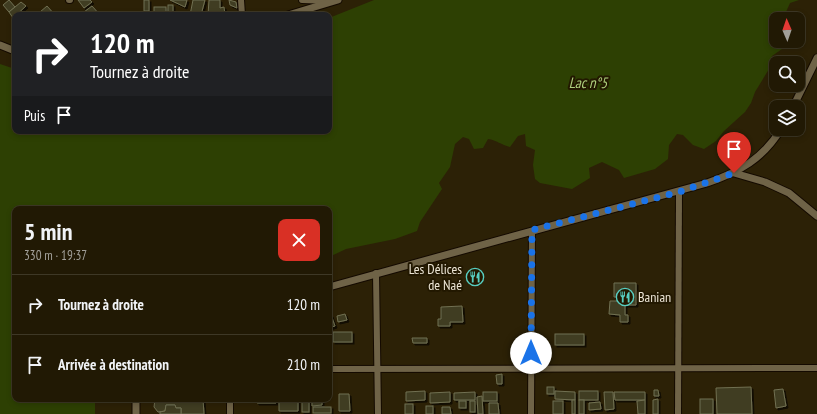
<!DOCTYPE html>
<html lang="fr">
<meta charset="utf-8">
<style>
:root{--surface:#211904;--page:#2d2613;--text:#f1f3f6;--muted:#a2a09a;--line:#3e3826}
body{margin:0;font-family:"PT Sans Narrow",sans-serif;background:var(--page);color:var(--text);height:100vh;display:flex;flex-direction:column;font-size:15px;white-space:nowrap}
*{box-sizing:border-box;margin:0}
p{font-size:13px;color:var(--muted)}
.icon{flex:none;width:22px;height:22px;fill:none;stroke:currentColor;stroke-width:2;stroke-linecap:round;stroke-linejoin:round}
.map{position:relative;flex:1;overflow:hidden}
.panel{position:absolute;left:12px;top:206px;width:320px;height:196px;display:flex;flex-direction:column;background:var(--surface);border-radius:8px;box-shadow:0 2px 6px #0003,0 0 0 1px var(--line)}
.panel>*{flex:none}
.top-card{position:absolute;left:12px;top:12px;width:320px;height:122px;border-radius:8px;box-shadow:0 2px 6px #0003,0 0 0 1px var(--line);background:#202124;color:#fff;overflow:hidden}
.needle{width:26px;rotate:358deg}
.controls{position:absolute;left:769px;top:12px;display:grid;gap:8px}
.controls a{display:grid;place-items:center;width:36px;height:36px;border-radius:8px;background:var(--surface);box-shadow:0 2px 6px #0003,0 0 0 1px var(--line);font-size:20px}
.pin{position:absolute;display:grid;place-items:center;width:34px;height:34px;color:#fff;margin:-41px -17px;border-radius:50% 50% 50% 0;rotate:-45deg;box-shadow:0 0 4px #0007}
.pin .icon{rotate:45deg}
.me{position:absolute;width:44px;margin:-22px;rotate:0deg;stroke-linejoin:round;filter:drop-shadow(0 0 3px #0008)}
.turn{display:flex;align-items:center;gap:14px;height:84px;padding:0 12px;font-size:18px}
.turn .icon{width:52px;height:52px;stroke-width:2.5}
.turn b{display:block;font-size:28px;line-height:34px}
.then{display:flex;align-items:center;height:38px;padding:0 12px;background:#0003;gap:8px;font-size:15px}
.round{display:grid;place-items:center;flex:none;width:42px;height:42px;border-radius:8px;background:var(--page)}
.head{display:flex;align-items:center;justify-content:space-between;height:68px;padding:0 12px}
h1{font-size:24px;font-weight:700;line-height:30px}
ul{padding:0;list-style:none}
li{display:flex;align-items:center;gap:12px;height:60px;padding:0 12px;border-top:1px solid var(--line)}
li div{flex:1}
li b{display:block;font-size:15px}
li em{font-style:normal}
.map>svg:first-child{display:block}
.water{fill:#2d4003}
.building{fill:#3f3e22;stroke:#717052;filter:url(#shadow)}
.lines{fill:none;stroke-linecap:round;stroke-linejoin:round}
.minor-casing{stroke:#140a00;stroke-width:8}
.tertiary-casing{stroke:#140a00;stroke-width:9}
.minor{stroke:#6f6347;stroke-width:6}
.tertiary{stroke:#6f6347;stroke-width:7}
.route{stroke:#1a73e8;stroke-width:7;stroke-dasharray:0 12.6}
.labels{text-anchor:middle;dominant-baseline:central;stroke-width:4;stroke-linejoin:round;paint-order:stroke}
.poi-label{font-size:14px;fill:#ece5d5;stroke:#221800;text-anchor:end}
.water-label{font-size:15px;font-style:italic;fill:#aecf7c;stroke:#221800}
</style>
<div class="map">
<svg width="817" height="414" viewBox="0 0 817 414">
<defs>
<filter id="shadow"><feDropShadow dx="2" dy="2" stdDeviation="0" flood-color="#0009"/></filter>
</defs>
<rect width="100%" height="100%" fill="#2c2106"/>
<path class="water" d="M 374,0 L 799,0 L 790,3 L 786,12 L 786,19 L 776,19 L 776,41 L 787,41 L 782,49 L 772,56 L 769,69 L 755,92 L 751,103 L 745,112 L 724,131 L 716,141 L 704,149 L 693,145 L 683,135 L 677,134 L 669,145 L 668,159 L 655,169 L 624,178 L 619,170 L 602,162 L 589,168 L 590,178 L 572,189 L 540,183 L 535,179 L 533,165 L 535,150 L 526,146 L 525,134 L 518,136 L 510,147 C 501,145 497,140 488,139 L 483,148 L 474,149 L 469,139 L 463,137 L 455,144 L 450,167 L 439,183 L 442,189 L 420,222 L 417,231 L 395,239 L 346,249 L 329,257 L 329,209 L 15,209 L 15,399 L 95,399 L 95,414 L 0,414 L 0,64 L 15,69 L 15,131 L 329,131 L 329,18 Z"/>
<g class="building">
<polygon points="9,0 15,7 9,12 3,5"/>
<polygon points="78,0 90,0 92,2 84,8"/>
<rect x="144" y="0" width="5" height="11"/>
<polygon points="170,0 187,0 185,7"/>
<polygon points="193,0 205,0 201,15 190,15"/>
<polygon points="209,0 220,0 220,8 224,7 225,15 208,15"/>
<polygon points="229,0 236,2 237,8 230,5"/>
<polygon points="21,2 26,6 13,18 9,12"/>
<rect x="168" y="5" width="5" height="10"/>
<polygon points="47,6 55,15 43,15 40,12"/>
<polygon points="92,6 100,15 87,15 84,12"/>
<rect x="154" y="7" width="12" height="5"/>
<polygon points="614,283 636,283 636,305 625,305 625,315 628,315 628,322 620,322 620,315 609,314 610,301 620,301 620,297 614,297"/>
<polygon points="462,306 463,322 450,322 450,326 438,326 438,319 441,319 441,307"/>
<polygon points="345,314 347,320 338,322 337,316"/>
<polygon points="329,315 331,315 335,326 329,328"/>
<rect x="333" y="332" width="19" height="10"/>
<rect x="555" y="334" width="29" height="11"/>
<polygon points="412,338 427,338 427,343 413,343"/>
<polygon points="502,374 502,384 497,384 496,375"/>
<rect x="547" y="387" width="7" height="7"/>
<polygon points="751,387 752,414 717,414 716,388"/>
<polygon points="783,389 786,406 776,408 774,390"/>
<polygon points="654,390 658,390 659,396 654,396"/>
<polygon points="425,391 425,400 406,401 406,392"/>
<polygon points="555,391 575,392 575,400 555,399"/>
<rect x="579" y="391" width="19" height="9"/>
<polygon points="450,392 450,402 430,403 430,393"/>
<polygon points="475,392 475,400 454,400 454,393"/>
<rect x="483" y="392" width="14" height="9"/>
<polygon points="604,392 613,392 614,409 605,410"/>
<polygon points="614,392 645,392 645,400 615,400"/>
<polygon points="339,394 349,394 350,411 339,411"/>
<polygon points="482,396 483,414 478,414 477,397"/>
<polygon points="155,399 203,399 204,414 181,414 181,408 176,408 175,405 166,405 165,411 158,412 154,407"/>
<polygon points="256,399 276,399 276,403 257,403"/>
<polygon points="298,399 298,411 279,411 279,400"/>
<rect x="302" y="399" width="7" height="13"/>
<polygon points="312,399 322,399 322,405 312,406"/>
<polygon points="658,399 658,414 653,414 653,400"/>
<rect x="700" y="399" width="13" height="15"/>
<rect x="572" y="400" width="3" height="14"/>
<rect x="579" y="400" width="5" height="14"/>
<polygon points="645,400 645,414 638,414 637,401"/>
<rect x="459" y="401" width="7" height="7"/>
<rect x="470" y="401" width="5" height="11"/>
<rect x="553" y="401" width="10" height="13"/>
<polygon points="600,402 601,409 589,410 589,403"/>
<polygon points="489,403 498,403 499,414 489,414"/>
<rect x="405" y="404" width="8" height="10"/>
<polygon points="166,405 175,405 176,408 181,408 181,414 160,414 160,412 165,411"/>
<rect x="426" y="406" width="7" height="8"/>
<rect x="313" y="407" width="18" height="6"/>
<polygon points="442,407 450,407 451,414 442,414"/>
</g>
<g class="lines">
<defs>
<g id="minor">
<polyline points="69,0 70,0"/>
<polyline points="241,0 242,15"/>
<polyline points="302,0 331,1"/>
<polyline points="376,273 378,414"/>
<polyline points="329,369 817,368"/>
<polyline points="230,399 230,414"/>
<polyline points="531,414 532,231"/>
<polyline points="678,414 679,192"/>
</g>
<g id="tertiary">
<polyline points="288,15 338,0"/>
<polyline points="0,45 15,51"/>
<polyline points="793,107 817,58"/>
<polyline points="734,173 765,182 789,193 817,216"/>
<path d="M 329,287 L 707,183 C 739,172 763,159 781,129"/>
<polyline points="136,399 136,414"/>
</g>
</defs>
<use href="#minor" class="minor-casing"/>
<use href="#tertiary" class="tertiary-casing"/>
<use href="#minor" class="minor"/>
<use href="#tertiary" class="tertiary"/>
</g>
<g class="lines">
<polyline class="route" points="531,353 532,230 679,192 734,173"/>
</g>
<defs>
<symbol id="restaurant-ring" viewBox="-11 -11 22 22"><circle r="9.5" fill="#221800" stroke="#57cec1" stroke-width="1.5"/><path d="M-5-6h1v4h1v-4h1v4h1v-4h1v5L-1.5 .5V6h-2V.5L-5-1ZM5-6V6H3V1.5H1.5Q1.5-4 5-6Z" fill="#57cec1"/></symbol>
</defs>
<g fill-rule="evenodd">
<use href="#restaurant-ring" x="465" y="267" width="20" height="20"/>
<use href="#restaurant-ring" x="615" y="287" width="20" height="20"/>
</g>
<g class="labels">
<g class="poi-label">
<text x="462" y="269">Les Délices<tspan x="462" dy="16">de Naé</tspan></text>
<text x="638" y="297" text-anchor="start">Banian</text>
</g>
<g class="water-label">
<text x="588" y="82">Lac n°5</text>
</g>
</g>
</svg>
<div class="controls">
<a><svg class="needle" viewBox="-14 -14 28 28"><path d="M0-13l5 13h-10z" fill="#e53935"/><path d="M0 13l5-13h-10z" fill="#a2a09a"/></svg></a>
<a><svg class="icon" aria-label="search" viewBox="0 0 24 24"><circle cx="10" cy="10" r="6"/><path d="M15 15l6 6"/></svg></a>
<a><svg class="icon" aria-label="layers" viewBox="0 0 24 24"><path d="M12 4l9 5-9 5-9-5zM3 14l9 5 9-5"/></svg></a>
</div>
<div class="pin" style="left:734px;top:173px;background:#d93025"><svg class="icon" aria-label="arrive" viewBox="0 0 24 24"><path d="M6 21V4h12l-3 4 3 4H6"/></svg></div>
<svg class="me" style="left:531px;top:353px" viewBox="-20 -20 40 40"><circle r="19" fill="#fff"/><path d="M0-13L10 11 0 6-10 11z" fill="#1a73e8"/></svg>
<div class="top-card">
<div class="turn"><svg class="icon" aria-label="right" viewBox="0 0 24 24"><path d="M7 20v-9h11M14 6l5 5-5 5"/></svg><div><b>120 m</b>Tournez à droite</div></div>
<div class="then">Puis<svg class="icon" aria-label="arrive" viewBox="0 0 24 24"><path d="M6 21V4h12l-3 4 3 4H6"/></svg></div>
</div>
<section class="panel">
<div class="head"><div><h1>5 min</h1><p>330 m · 19:37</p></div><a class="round" style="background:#d93025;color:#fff"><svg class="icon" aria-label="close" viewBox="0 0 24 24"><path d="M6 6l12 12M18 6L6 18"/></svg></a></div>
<ul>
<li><svg class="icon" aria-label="right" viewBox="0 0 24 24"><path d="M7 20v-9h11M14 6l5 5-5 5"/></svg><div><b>Tournez à droite</b></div><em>120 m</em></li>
<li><svg class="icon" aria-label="arrive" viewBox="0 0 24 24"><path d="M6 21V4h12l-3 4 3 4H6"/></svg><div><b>Arrivée à destination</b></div><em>210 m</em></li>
</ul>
</section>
</div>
